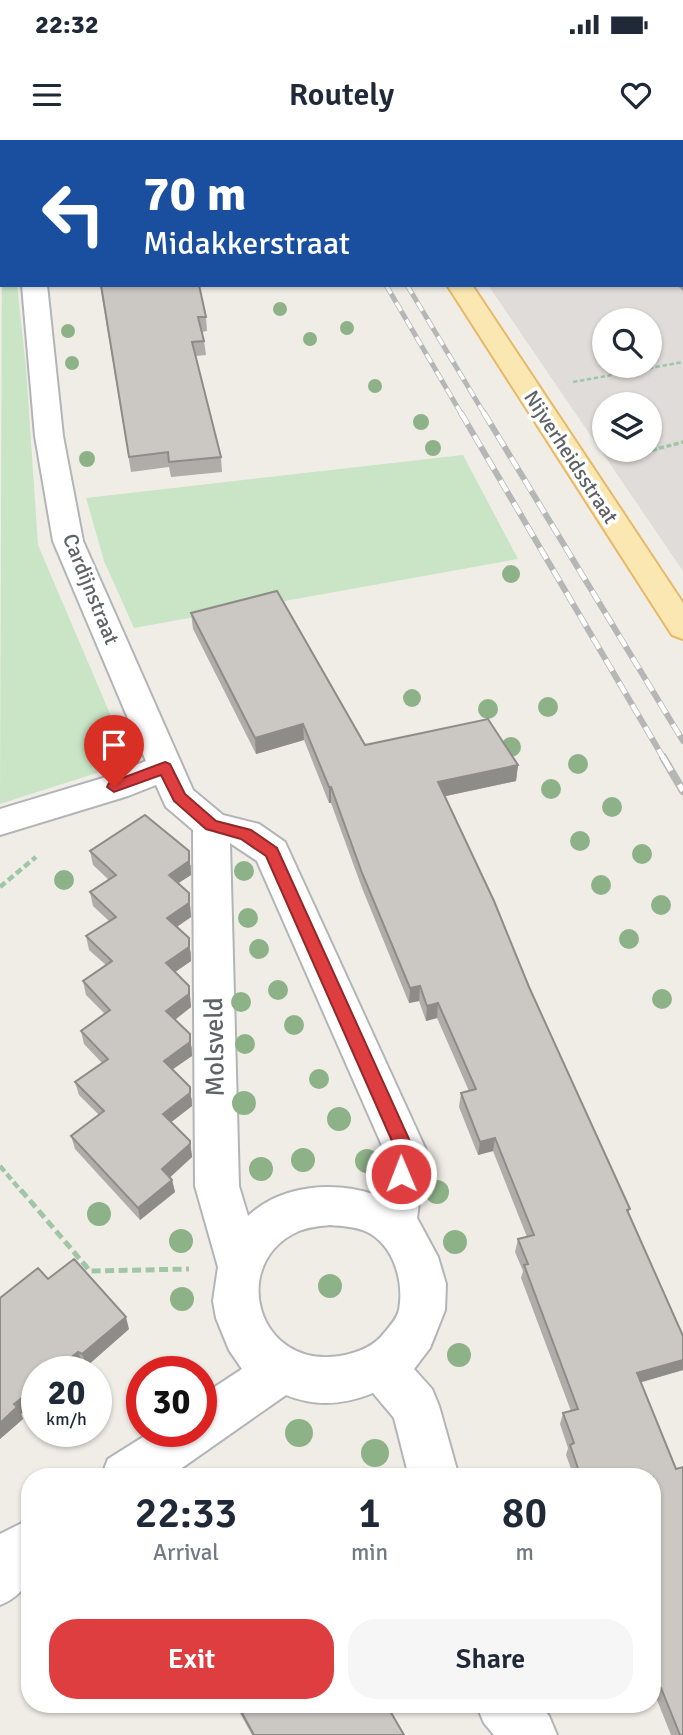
<!DOCTYPE html>
<style>
:root{--surface:#fff;--page:#f6f6f7;--text:#1f2937;--muted:#747a83;--accent:#df3e41}
body{margin:0;font-family:Signika,sans-serif;background:var(--page);color:var(--text);height:100vh;display:flex;flex-direction:column;font-size:26px;white-space:nowrap}
*{box-sizing:border-box;margin:0}
p{font-size:23px;color:var(--muted)}
.icon{flex:none;width:38px;height:38px;fill:none;stroke:currentColor;stroke-width:2;stroke-linecap:round;stroke-linejoin:round}
.map{position:relative;flex:1;overflow:hidden}
.sheet{position:absolute;left:21px;top:1328px;width:640px;height:245px;display:flex;flex-direction:column;background:var(--surface);border-radius:28px;box-shadow:0 2px 5px #0004}
.sheet>*{flex:none}
.hud{position:absolute;left:0px;top:0px;width:684px;height:147px;box-shadow:0 2px 5px #0004;background:#1a4fa0;color:#fff;overflow:hidden}
.fabs{position:absolute;left:592px;top:168px;display:grid;gap:14px}
.fabs a{display:grid;place-items:center;width:70px;height:70px;border-radius:50%;background:var(--surface);box-shadow:0 2px 5px #0004;font-size:35px}
.speed{position:absolute;left:21px;top:1216px;display:flex;gap:14px;font-size:35px;font-weight:700;text-align:center}
.speed>*{display:grid;place-content:center;width:91px;height:91px;border-radius:50%;background:var(--surface);box-shadow:0 2px 5px #0004;line-height:1}
.speed small{font-size:18px;font-weight:400}
.speed .limit{border:10px solid #d22;background:#fff;color:#111}
.pin{position:absolute;display:grid;place-items:center;width:60px;height:60px;color:#fff;margin:-72px -30px;border-radius:50% 50% 50% 0;rotate:-45deg;box-shadow:0 0 7px #0007}
.pin .icon{rotate:45deg}
.me{position:absolute;width:77px;margin:-38px;rotate:359deg;stroke-linejoin:round;filter:drop-shadow(0 0 5px #0008)}
.turn{display:flex;align-items:center;gap:24px;height:147px;padding:0 28px;font-size:32px}
.turn .icon{width:91px;height:91px;stroke-width:2.5}
.turn b{display:block;font-size:49px;line-height:60px}
.eta{display:flex;justify-content:space-evenly;align-items:center;height:119px;text-align:center}
.eta b{font-size:42px;font-weight:600;line-height:49px}
.button{display:flex;gap:14px;margin-top:auto;padding:14px 28px}
.button a{flex:1;height:80px;border-radius:28px;background:var(--accent);color:#fff;font-size:28px;font-weight:600;line-height:80px;text-align:center}
.button a+a{background:var(--page);color:var(--text)}
.status{display:flex;justify-content:space-between;align-items:center;height:49px;padding:0 35px;background:var(--surface);direction:ltr}
.status svg{height:19px;fill:currentColor}
header{display:flex;justify-content:space-between;align-items:center;height:91px;padding:0 28px;background:var(--surface);font-size:32px;font-weight:600}
.map>svg:first-child{display:block}
.industrial{fill:#dfdcd9;fill-rule:evenodd}
.green{fill:#c9e5c6}
.lines{fill:none;stroke-linecap:round;stroke-linejoin:round}
.minor-casing{stroke:#b2b5b8;stroke-width:4}
.primary-casing{stroke:#e9b867;stroke-width:4}
.path-far3{stroke:#a0c6a6;stroke-width:2.5;stroke-dasharray:4.5 2.5;stroke-linecap:butt}
.path-far2{stroke:#a0c6a6;stroke-width:3.5;stroke-dasharray:5 2.5;stroke-linecap:butt}
.path-far1{stroke:#a0c6a6;stroke-width:4.5;stroke-dasharray:7 3.5;stroke-linecap:butt}
.path{stroke:#a0c6a6;stroke-width:5;stroke-dasharray:9 4.5;stroke-linecap:butt}
.minor{fill:#fff;fill-rule:evenodd}
.primary{fill:#fae7b2;fill-rule:evenodd}
.rail-far2-casing{stroke:#b5b6b6;stroke-width:5}
.rail-far1-casing{stroke:#b5b6b6;stroke-width:6}
.rail-casing{stroke:#b5b6b6;stroke-width:8}
.rail-far2{stroke:#fff;stroke-width:3.5;stroke-dasharray:10;stroke-linecap:butt}
.rail-far1{stroke:#fff;stroke-width:4.5;stroke-dasharray:13;stroke-linecap:butt}
.rail{stroke:#fff;stroke-width:5;stroke-dasharray:16;stroke-linecap:butt}
.tree{fill:#8eb288}
.wall{fill:#afaca9}
.shaded-wall{fill:#8e8c89}
.building{fill:#cbc8c4;stroke:#8e8c89;stroke-width:2}
.route{fill:#df3e41;stroke:#91282a;stroke-width:2}
.labels{text-anchor:middle;dominant-baseline:central;stroke-width:7;stroke-linejoin:round;paint-order:stroke}
.far-street-label{font-size:21px;fill:#5f6366;stroke:#fff}
.street-label{font-size:26px;fill:#5f6366;stroke:#fff}
</style>
<div class="status"><b>22:32</b><svg viewBox="0 0 49 12"><path d="M0 12V9h3v3zM5 12V6h3v6zM10 12V3h3v9zM15 12V0h3v12zM26 1h20v11H26zM47 4h2v5h-2z"/></svg></div>
<header><svg class="icon" aria-label="menu" viewBox="0 0 24 24"><path d="M4 6h16M4 12h16M4 18h16"/></svg>Routely<svg class="icon" aria-label="heart" viewBox="0 0 24 24"><path d="M12 20l-8-8c-3-5 5-10 8-4 3-6 11-1 8 4z"/></svg></header>
<div class="map">
<svg width="683" height="1595" viewBox="0 0 683 1595">
<rect width="100%" height="100%" fill="#f0ede7"/>
<path class="industrial" d="M 390,0 L 683,0 L 683,431 L 488,145 L 682,145 L 682,2 ZM 604,180 L 649,180 L 649,226 L 604,226 ZM 604,264 L 649,264 L 649,310 L 604,310 Z"/>
<g class="green">
<polygon points="2,101 2,145 17,145 26,227 38,405 125,609 109,629 0,664"/>
<polygon points="463,315 518,419 134,488 104,421 86,358"/>
</g>
<g class="lines">
<defs>
<g id="minor">
<polygon points="8,0 30,0 31,2 9,2"/>
<path d="M 22,145 L 47,145 L 63,296 L 83,401 L 193,650 L 223,675 L 259,684 L 285,702 L 426,1010 L 417,1078 L 438,1117 L 446,1144 L 445,1170 L 430,1208 L 414,1229 L 432,1249 L 439,1266 L 459,1337 L 409,1337 L 394,1278 L 373,1253 C 344,1265 315,1267 286,1255 L 169,1337 L 101,1337 L 108,1319 L 151,1292 L 201,1292 L 201,1256 L 242,1229 L 229,1210 L 216,1178 L 213,1161 L 218,1127 L 195,1046 L 193,690 L 166,667 L 156,645 L 128,656 L 0,695 L 0,669 L 103,638 L 146,621 L 53,401 L 35,296 ZM 230,703 L 257,721 L 384,1010 L 376,1055 C 335,1041 282,1044 248,1076 L 239,1046 ZM 330,1085 C 343,1086 360,1087 371,1094 C 395,1109 404,1143 399,1170 C 397,1178 391,1185 385,1192 C 374,1207 357,1213 340,1216 C 256,1229 228,1122 299,1091 C 308,1087 320,1086 330,1085 Z"/>
<path d="M 30,1379 C 30,1417 41,1448 0,1465 L 0,1394 Z"/>
<polygon points="476,1564 540,1564 549,1576 557,1595 494,1595 484,1583"/>
</g>
<g id="primary">
<polygon points="352,0 375,0 376,2 353,2"/>
<polygon points="447,145 472,145 683,463 683,499 672,495"/>
</g>
</defs>
<use href="#minor" class="minor-casing"/>
<use href="#primary" class="primary-casing"/>
<polyline class="path-far3" points="573,242 683,222"/>
<polyline class="path-far2" points="623,318 683,302"/>
<g class="path-far1">
<polyline points="0,747 36,717"/>
<polyline points="0,1026 22,1052"/>
</g>
<polyline class="path" points="21,1050 90,1131 189,1129"/>
<use href="#minor" class="minor"/>
<use href="#primary" class="primary"/>
<defs>
<g id="rail-far2">
<polyline points="386,145 462,275"/>
<polyline points="407,145 485,275"/>
</g>
<g id="rail-far1">
<polyline points="461,273 664,619"/>
<polyline points="484,273 683,601"/>
</g>
<polyline id="rail" points="663,617 683,651"/>
</defs>
<use href="#rail-far2" class="rail-far2-casing"/>
<use href="#rail-far1" class="rail-far1-casing"/>
<use href="#rail" class="rail-casing"/>
<use href="#rail-far2" class="rail-far2"/>
<use href="#rail-far1" class="rail-far1"/>
<use href="#rail" class="rail"/>
</g>
<g class="tree">
<circle cx="280" cy="169" r="7"/>
<circle cx="347" cy="188" r="7"/>
<circle cx="68" cy="191" r="7"/>
<circle cx="310" cy="199" r="7"/>
<circle cx="72" cy="223" r="7"/>
<circle cx="375" cy="246" r="7"/>
<circle cx="421" cy="282" r="8"/>
<circle cx="433" cy="308" r="8"/>
<circle cx="87" cy="319" r="8"/>
<circle cx="511" cy="434" r="9"/>
<circle cx="412" cy="558" r="9"/>
<circle cx="548" cy="567" r="10"/>
<circle cx="488" cy="569" r="10"/>
<circle cx="511" cy="607" r="10"/>
<circle cx="578" cy="624" r="10"/>
<circle cx="551" cy="649" r="10"/>
<circle cx="612" cy="667" r="10"/>
<circle cx="580" cy="701" r="10"/>
<circle cx="642" cy="714" r="10"/>
<circle cx="244" cy="731" r="10"/>
<circle cx="64" cy="740" r="10"/>
<circle cx="601" cy="745" r="10"/>
<circle cx="661" cy="765" r="10"/>
<circle cx="248" cy="778" r="10"/>
<circle cx="629" cy="799" r="10"/>
<circle cx="259" cy="809" r="10"/>
<circle cx="278" cy="850" r="10"/>
<circle cx="662" cy="859" r="10"/>
<circle cx="241" cy="862" r="10"/>
<circle cx="294" cy="885" r="10"/>
<circle cx="245" cy="904" r="10"/>
<circle cx="319" cy="939" r="10"/>
<circle cx="244" cy="963" r="12"/>
<circle cx="339" cy="979" r="12"/>
<circle cx="303" cy="1020" r="12"/>
<circle cx="367" cy="1021" r="12"/>
<circle cx="261" cy="1029" r="12"/>
<circle cx="437" cy="1052" r="12"/>
<circle cx="99" cy="1074" r="12"/>
<circle cx="181" cy="1101" r="12"/>
<circle cx="455" cy="1102" r="12"/>
<circle cx="330" cy="1146" r="12"/>
<circle cx="182" cy="1159" r="12"/>
<circle cx="459" cy="1215" r="12"/>
<circle cx="299" cy="1293" r="14"/>
<circle cx="375" cy="1313" r="14"/>
</g>
<g class="wall">
<polygon points="491,0 683,0 683,151 677,145 682,145 682,2 493,2"/>
<polygon points="100,145 206,177 207,191 202,192 204,201 206,215 196,216 221,317 222,332 171,337 169,327 131,332"/>
<polygon points="277,451 365,605 488,579 518,625 516,641 445,656 494,761 529,847 630,1069 628,1073 683,1196 683,1230 640,1242 676,1329 683,1327 683,1595 671,1595 655,1555 653,1556 653,1337 574,1337 566,1315 568,1308 560,1284 563,1273 571,1271 521,1138 523,1131 515,1112 518,1099 527,1097 493,1011 478,1015 459,967 461,953 469,951 437,878 426,881 419,861 409,863 362,748 331,663 329,663 304,600 256,614 193,489 191,473"/>
<polygon points="90,711 191,725 191,735 178,743 189,753 191,777 177,787 191,812 191,821 175,832 189,846 191,867 175,880 192,907 192,916 172,929 192,959 192,966 171,982 190,1001 192,1017 170,1037 172,1040 175,1052 140,1080 75,1009 71,996 99,975 79,955 75,942 102,923 84,904 81,891 105,874 86,855 83,841 106,825 89,810 86,796 109,781 93,766 90,752 109,740 93,725"/>
<polygon points="48,1139 129,1189 87,1226 83,1223 21,1274 23,1279 0,1299 0,1158"/>
<polygon points="235,1564 386,1564 404,1595 252,1595"/>
</g>
<g class="shaded-wall">
<polygon points="303,584 304,600 256,614 255,598"/>
<polygon points="518,625 516,641 437,658 438,642"/>
<rect x="329" y="647" width="2" height="16"/>
<polygon points="189,711 191,735 171,748 169,735"/>
<polygon points="189,753 191,777 169,792 167,778"/>
<polygon points="189,798 191,821 168,837 166,823"/>
<polygon points="189,846 191,867 168,885 166,871"/>
<polygon points="420,846 419,861 409,863 410,848"/>
<polygon points="438,863 437,878 426,881 427,866"/>
<polygon points="190,894 192,916 166,934 164,921"/>
<polygon points="190,947 192,966 165,987 163,974"/>
<polygon points="495,998 493,1011 478,1015 480,1002"/>
<polygon points="190,1001 192,1017 165,1042 162,1029"/>
<polygon points="172,1040 175,1052 140,1080 138,1068"/>
<polygon points="126,1177 129,1189 87,1226 82,1214"/>
<polygon points="78,1212 83,1223 72,1232 53,1232"/>
<polygon points="683,1220 683,1230 632,1245 637,1233"/>
<polygon points="37,1246 37,1261 21,1274 23,1279 0,1299 0,1283 14,1264"/>
<polygon points="661,1548 655,1555 653,1556 653,1550"/>
</g>
<g class="building">
<rect x="77" y="0" width="192" height="2"/>
<polygon points="512,0 683,0 683,128 682,2 514,2"/>
<polygon points="101,145 199,145 206,177 198,177 204,201 192,202 221,317 169,322 168,312 129,317"/>
<polygon points="277,451 365,605 488,579 518,625 438,642 494,761 529,847 630,1069 627,1070 683,1196 683,1220 637,1233 676,1329 683,1327 683,1595 680,1595 661,1548 653,1550 653,1337 581,1337 570,1305 574,1303 563,1273 578,1269 524,1125 528,1124 518,1099 534,1095 495,998 480,1002 461,953 476,949 438,863 427,866 420,846 410,848 362,733 331,647 329,647 303,584 255,598 191,473"/>
<polygon points="145,675 189,711 189,721 169,735 189,753 189,763 167,778 189,798 189,807 166,823 189,846 189,854 166,871 190,894 190,902 164,921 190,947 190,953 163,974 190,1001 190,1004 162,1029 172,1040 138,1068 71,996 104,971 75,942 108,919 81,891 110,870 83,841 112,821 86,796 116,777 90,752 116,735 90,711"/>
<polygon points="74,1119 126,1177 82,1214 78,1212 53,1232 37,1232 37,1246 14,1264 17,1267 0,1283 0,1158 38,1128 48,1139"/>
<polygon points="237,1564 386,1564 404,1595 254,1595"/>
</g>
<polygon class="route" points="165,622 170,624 185,654 216,681 251,690 277,708 414,1010 408,1040 401,1042 395,1040 392,1034 396,1010 266,716 241,699 206,689 174,661 161,635 114,652 107,647 109,643"/>
<g class="labels">
<g class="far-street-label">
<text transform="translate(571 317) rotate(57)">Nijverheidsstraat</text>
<text transform="translate(91 449) rotate(68)">Cardijnstraat</text>
</g>
<g class="street-label">
<text transform="translate(215 907) rotate(-91)">Molsveld</text>
</g>
</g>
</svg>
<div class="fabs">
<a><svg class="icon" aria-label="search" viewBox="0 0 24 24"><circle cx="10" cy="10" r="6"/><path d="M15 15l6 6"/></svg></a>
<a><svg class="icon" aria-label="layers" viewBox="0 0 24 24"><path d="M12 4l9 5-9 5-9-5zM3 14l9 5 9-5"/></svg></a>
</div>
<div class="speed"><div>20<small>km/h</small></div><div class="limit">30</div></div>
<div class="pin" style="left:114px;top:647px;background:#d93025"><svg class="icon" aria-label="arrive" viewBox="0 0 24 24"><path d="M6 21V4h12l-3 4 3 4H6"/></svg></div>
<svg class="me" style="left:401px;top:1034px" viewBox="-20 -20 40 40"><circle r="17" fill="#df3e41" stroke="#fff" stroke-width="3"/><path d="M0-11L8 9 0 5-8 9z" fill="#fff"/></svg>
<div class="hud">
<div class="turn"><svg class="icon" aria-label="left" viewBox="0 0 24 24"><path d="M17 20v-9H6M10 6l-5 5 5 5"/></svg><div><b>70 m</b>Midakkerstraat</div></div>
</div>
<section class="sheet">
<div class="eta">
<div><b>22:33</b><p>Arrival</p></div>
<div><b>1</b><p>min</p></div>
<div><b>80</b><p>m</p></div>
</div>
<div class="button"><a>Exit</a><a>Share</a></div>
</section>
</div>
